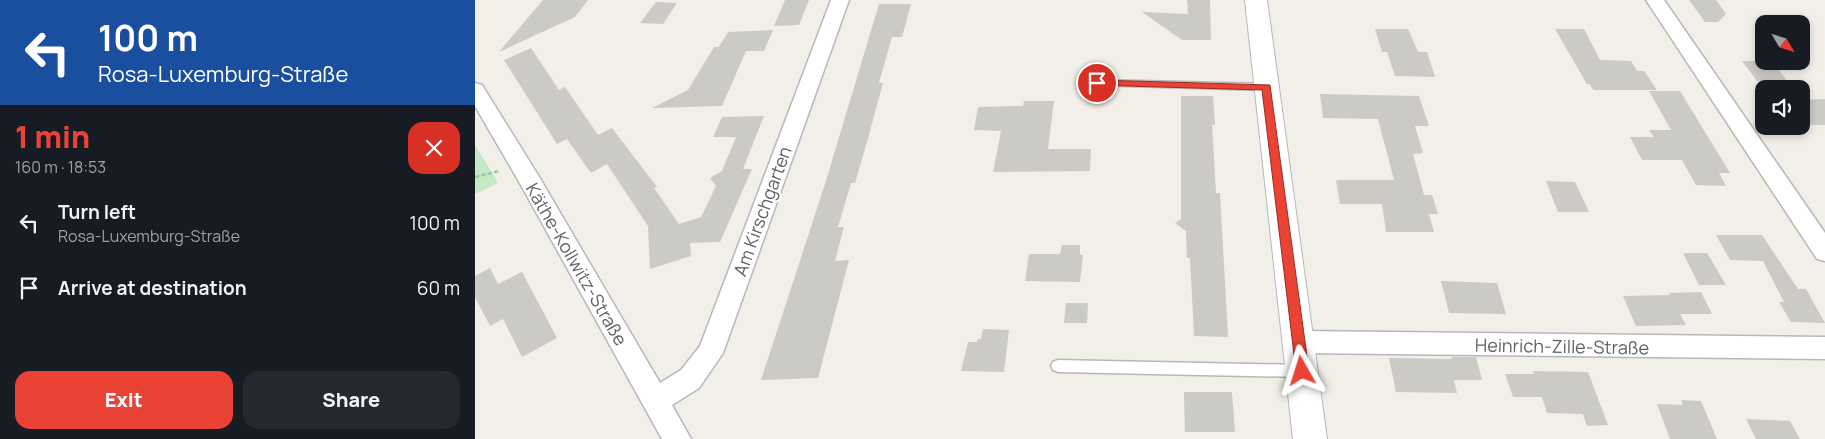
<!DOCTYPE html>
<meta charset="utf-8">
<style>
:root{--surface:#171b24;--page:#242831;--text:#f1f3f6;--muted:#9ea1a6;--accent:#ea4335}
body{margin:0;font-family:Manrope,sans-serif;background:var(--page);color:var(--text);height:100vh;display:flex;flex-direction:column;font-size:19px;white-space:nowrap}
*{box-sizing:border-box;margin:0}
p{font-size:16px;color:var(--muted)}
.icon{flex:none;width:28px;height:28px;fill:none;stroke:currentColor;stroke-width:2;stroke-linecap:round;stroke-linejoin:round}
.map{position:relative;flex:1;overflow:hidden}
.sheet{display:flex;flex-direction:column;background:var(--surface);width:475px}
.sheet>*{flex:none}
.hud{background:#1a4fa0;color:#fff;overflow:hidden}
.needle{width:32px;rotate:128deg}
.fabs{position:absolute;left:1280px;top:15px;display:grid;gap:10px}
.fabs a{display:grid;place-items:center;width:55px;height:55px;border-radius:10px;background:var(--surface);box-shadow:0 2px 8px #0003;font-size:25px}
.pin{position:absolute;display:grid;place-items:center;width:42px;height:42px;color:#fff;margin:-21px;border:2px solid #fff;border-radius:50%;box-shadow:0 1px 5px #0007}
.me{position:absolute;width:55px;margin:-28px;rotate:354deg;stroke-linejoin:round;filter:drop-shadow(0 0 4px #0008)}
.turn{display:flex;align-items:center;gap:18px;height:105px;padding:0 15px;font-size:22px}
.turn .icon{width:65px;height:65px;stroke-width:2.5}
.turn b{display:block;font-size:35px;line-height:42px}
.round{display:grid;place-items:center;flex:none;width:52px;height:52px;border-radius:15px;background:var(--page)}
.summary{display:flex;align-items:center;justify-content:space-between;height:85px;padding:0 15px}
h1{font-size:30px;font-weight:800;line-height:38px;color:var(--accent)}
.cta{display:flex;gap:10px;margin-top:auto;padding:10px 15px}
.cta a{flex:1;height:58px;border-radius:15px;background:var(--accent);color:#fff;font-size:20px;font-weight:800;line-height:58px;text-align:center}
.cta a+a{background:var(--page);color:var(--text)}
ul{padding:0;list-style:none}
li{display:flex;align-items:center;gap:15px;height:65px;padding:0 15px}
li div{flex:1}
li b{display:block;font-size:19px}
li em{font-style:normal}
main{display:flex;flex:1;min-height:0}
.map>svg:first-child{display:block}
.green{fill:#c5e8c5}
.building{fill:#cccac5}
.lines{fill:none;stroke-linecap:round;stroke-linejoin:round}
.service-casing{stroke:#b5b8bc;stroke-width:3}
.minor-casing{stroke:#b5b8bc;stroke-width:3}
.tertiary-casing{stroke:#b5b8bc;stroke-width:2}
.path{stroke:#9cc7a9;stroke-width:2.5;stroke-dasharray:4.5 2;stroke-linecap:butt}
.service{fill:#fff;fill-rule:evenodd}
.minor{fill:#fff;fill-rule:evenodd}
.tertiary{fill:#fff;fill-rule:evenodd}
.route{fill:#ea4335;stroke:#982c22}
.labels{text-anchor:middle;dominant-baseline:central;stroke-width:4;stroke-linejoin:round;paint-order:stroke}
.street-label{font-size:18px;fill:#5f6368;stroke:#fff}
</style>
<main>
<section class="sheet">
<div class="hud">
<div class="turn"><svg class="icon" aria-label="left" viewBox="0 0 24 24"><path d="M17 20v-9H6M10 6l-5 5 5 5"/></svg><div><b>100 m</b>Rosa-Luxemburg-Straße</div></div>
</div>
<div class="summary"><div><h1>1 min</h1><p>160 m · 18:53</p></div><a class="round" style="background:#d93025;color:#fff"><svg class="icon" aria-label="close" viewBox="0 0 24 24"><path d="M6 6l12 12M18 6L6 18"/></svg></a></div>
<ul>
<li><svg class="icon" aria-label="left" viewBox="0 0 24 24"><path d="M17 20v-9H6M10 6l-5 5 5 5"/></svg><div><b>Turn left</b><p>Rosa-Luxemburg-Straße</p></div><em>100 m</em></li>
<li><svg class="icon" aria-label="arrive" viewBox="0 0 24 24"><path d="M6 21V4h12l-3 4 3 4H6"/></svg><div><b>Arrive at destination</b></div><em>60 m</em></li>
</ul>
<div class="cta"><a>Exit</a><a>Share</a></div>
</section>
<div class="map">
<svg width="1350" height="439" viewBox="0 0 1350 439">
<rect width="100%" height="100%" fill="#f1efe8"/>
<polygon class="green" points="0,145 23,183 0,194"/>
<g class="building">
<polygon points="68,0 113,0 100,17 24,52"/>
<polygon points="310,0 334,0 324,25 299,26"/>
<polygon points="712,0 735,0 736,40 707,40 667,12 713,14"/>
<polygon points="1214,0 1241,0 1251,14 1243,22 1230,22"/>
<polygon points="181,2 202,3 188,24 165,23"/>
<polygon points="404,4 436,4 427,37 417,37 404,83 408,83 392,142 380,183 376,183 363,227 369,227 360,261 374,260 343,378 286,380 350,184"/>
<polygon points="900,29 933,29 943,52 952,52 960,77 920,76 912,52 907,52"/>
<polygon points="1080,29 1109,29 1125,60 1156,61 1162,71 1169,71 1182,90 1118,90 1115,84 1112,84"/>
<polygon points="298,30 289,51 271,51 247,106 177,108 213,90 239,47 244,47 253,32"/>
<polygon points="56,48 84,90 90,87 123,135 137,128 182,187 179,188 204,224 226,217 241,186 235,178 247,171 261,137 238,137 247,117 289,116 268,169 277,169 245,242 215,243 216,256 175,269 173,226 132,164 116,173 92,139 82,144 29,60"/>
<polygon points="1267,61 1297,61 1313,82 1282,81"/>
<polygon points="1174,91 1205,91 1255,173 1244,173 1251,186 1221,185 1207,160 1167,160 1155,137 1179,137 1174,130 1196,130"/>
<polygon points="845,94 944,96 954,126 940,126 948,153 938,154 949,195 957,195 963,214 954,214 959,232 911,232 907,204 865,204 861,180 919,180 903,119 848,118"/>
<polygon points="706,96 738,96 740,125 737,125 741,193 745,193 753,337 719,336 715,258 712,258 711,231 700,223 706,219"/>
<polygon points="1350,99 1350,125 1336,125 1326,112 1326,100"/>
<polygon points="549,101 579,101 573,149 616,149 615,171 518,172 526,131 499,130 503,107 548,106"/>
<polygon points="1071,181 1100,182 1114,212 1083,212"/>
<polygon points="1241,235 1287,235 1323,289 1331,289 1350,323 1316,322 1304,302 1309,302 1288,261 1255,260"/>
<polygon points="587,245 605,245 605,255 608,255 605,282 550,281 554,254 585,254"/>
<polygon points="1208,253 1232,253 1251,285 1224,285"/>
<polygon points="15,268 23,284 47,272 82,338 47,357 28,319 15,326 0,297 0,276"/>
<polygon points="966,281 1022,283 1031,314 974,313"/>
<polygon points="1226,292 1237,314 1205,314 1211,325 1161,326 1148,296 1195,295 1194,293"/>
<polygon points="591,303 613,303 612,323 589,323"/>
<polygon points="508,329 534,330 529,372 486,371 493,342 502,342 503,339 506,339"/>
<polygon points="976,357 1001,357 1007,380 979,380 982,393 921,392 914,358 977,359"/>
<polygon points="1058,371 1113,372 1133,425 1112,426 1108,414 1072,413 1067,397 1038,397 1030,374 1059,374"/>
<polygon points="709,392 757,392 760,432 710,432"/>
<polygon points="1206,400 1226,401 1242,439 1195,439 1182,404 1208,405"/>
<polygon points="1271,419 1315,421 1325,439 1281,439"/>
</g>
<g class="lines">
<defs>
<g id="service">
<polygon points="622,80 791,84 796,87 791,90 619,85 617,83"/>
<polygon points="583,360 826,365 831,367 833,371 831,375 826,377 583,372 578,370 576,366 578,362"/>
</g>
<g id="minor">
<polygon points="356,0 374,0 248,353 224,388 197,405 216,439 187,439 47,187 0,106 0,83 7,85 63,175 185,383 206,370 225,346"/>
<polygon points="1171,0 1189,0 1350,233 1350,261 1342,259"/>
<polygon points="825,331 1350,337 1350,359 825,353 816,350 812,342 816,334"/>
</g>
<polygon id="tertiary" points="770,0 792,0 852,439 818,439"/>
</defs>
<use href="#service" class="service-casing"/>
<use href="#minor" class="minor-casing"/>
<use href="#tertiary" class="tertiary-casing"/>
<polyline class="path" points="0,177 24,171"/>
<use href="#service" class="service"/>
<use href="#minor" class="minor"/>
<use href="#tertiary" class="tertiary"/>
</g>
<polygon class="route" points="622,80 795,85 834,371 832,375 827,377 823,375 821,371 787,90 618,85 618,81"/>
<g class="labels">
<g class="street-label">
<text transform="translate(287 211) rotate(-70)">Am Kirschgarten</text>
<text transform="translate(102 264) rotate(60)">Käthe-Kollwitz-Straße</text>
<text transform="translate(1087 346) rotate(1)">Heinrich-Zille-Straße</text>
</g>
</g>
</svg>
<div class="fabs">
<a><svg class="needle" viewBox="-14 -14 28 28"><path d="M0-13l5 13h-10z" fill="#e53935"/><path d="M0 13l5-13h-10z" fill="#9ea1a6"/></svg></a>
<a><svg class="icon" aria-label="sound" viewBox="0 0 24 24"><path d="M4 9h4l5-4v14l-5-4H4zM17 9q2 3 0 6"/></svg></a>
</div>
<div class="pin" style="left:622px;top:83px;background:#d93025"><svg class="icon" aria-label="arrive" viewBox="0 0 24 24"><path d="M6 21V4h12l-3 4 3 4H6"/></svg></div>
<svg class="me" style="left:827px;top:371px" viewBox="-20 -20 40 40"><path d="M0-17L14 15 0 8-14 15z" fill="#ea4335" stroke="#fff" stroke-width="4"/></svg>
</div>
</main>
